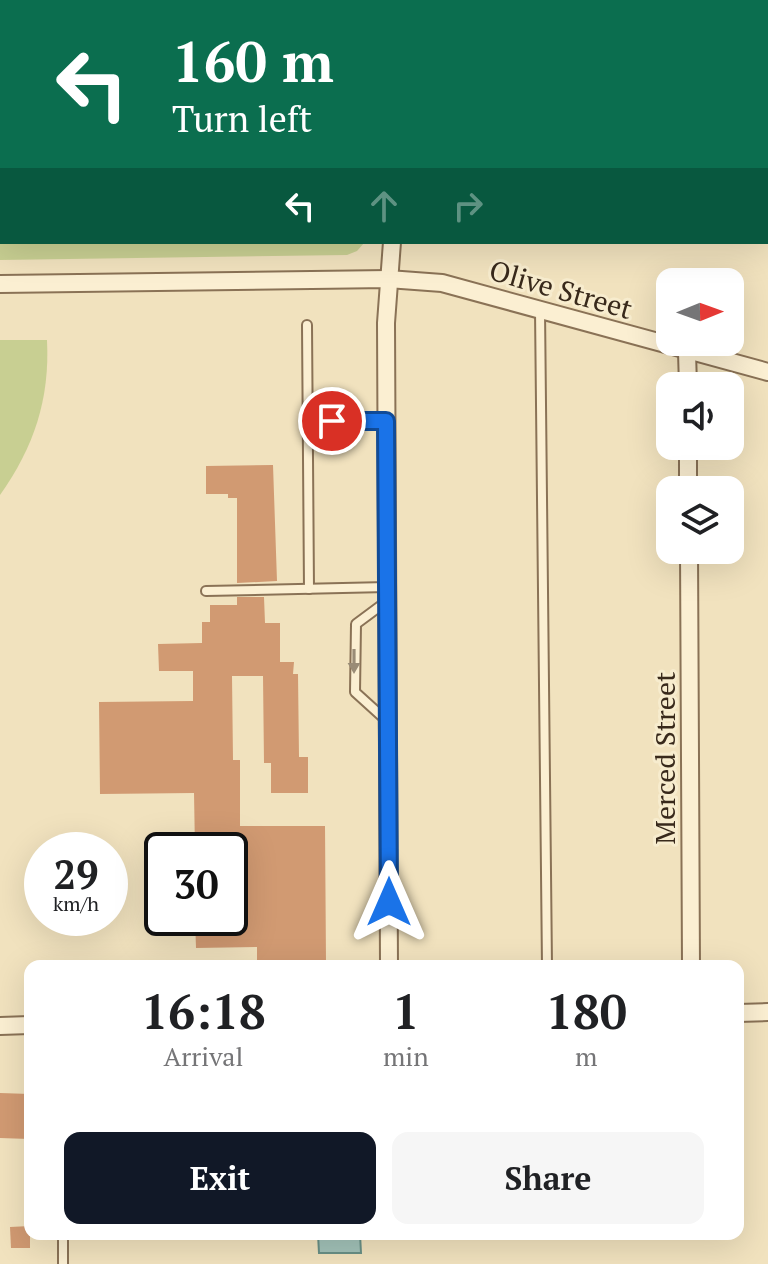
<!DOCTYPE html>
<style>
:root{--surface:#fff;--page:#f6f6f6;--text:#202124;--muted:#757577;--accent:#111827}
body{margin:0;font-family:"PT Serif",serif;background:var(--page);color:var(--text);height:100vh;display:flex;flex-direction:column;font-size:30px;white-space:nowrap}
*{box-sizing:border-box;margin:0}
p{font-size:26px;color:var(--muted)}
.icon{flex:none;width:44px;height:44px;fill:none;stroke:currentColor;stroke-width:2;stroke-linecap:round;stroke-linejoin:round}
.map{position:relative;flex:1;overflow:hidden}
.side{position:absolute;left:24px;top:960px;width:720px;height:280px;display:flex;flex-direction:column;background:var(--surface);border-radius:16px;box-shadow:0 8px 32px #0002}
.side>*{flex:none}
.hud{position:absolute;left:0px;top:0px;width:768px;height:244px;box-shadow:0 8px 32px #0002;background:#0b6e4f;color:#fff;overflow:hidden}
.needle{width:52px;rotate:89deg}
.buttons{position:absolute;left:656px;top:268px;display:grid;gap:16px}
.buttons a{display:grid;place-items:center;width:88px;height:88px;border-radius:16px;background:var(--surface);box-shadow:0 8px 32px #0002;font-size:40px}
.speed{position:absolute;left:24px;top:832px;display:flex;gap:16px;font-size:40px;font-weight:700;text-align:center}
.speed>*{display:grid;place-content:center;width:104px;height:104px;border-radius:50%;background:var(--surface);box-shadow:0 8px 32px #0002;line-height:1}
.speed small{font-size:20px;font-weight:400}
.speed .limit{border:4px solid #111;border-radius:12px;background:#fff;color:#111}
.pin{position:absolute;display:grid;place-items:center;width:68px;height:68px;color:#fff;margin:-34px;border:4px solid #fff;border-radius:50%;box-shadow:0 2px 8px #0007}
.me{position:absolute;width:88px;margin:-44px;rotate:0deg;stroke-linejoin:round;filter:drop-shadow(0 0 6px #0008)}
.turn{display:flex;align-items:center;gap:28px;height:168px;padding:0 40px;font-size:36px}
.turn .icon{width:104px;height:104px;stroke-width:2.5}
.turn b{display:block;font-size:56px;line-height:68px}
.lanes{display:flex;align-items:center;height:76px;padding:0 40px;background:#0003;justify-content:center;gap:40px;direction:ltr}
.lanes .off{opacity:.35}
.eta{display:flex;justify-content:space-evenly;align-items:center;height:136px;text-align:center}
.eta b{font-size:48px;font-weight:700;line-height:56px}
.primary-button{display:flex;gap:16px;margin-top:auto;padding:16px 40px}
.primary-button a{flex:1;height:92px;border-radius:16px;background:var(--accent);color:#fff;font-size:32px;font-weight:700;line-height:92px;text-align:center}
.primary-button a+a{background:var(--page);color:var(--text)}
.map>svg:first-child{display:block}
.green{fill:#c8cf92}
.water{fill:#a2c2b8;stroke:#699086;stroke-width:2}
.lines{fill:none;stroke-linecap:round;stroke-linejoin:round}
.canal{stroke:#a2c2b8;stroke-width:22}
.building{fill:#d19a72}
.lane-casing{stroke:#8a7256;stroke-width:12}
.street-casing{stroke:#8a7256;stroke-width:20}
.path{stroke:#8a7256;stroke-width:4;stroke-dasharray:6 4;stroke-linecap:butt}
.lane{stroke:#fbefd2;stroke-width:8}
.street{stroke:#fbefd2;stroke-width:16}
.oneway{fill:#9a8c76}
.route-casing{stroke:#114b97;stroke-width:20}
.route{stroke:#1a73e8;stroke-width:14}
.labels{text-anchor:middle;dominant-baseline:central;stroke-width:6;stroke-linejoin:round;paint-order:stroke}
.street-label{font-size:28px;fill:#38291b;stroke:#f7ecce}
</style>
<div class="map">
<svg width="768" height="1264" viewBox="0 0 768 1264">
<rect width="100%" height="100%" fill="#f1e2be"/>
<g class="green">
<polygon points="0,0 120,2 2,2 2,242 364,243 357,251 347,255 0,260"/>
<path d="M 0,340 L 47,340 C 50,399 34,447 0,495 Z"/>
</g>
<polygon class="water" points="318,1234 360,1234 361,1253 319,1253"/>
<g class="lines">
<g class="canal">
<polyline points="154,0 161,2"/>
<polyline points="766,174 768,174"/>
</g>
</g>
<g class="building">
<polygon points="273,465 277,581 237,583 237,498 228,498 228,494 206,494 206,466"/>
<polygon points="237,597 264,597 265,623 280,623 280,662 294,662 293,674 298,674 299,757 308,757 308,793 271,793 271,763 264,763 263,676 232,676 233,760 240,760 240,826 325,826 326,963 257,964 257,947 196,948 195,918 230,918 230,850 195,850 194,793 100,794 99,702 193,701 193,671 159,671 158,644 202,643 202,622 210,622 210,605 237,605"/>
<polygon points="0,1093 30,1094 29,1139 0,1138"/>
<polygon points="30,1226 30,1248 11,1248 10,1227"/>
</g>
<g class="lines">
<defs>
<g id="lane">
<polyline points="540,310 547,966"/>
<polyline points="307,325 309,589"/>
<polyline points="308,421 386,421"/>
<polyline points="206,591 387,587"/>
<polyline points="387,601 356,624 355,692 387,721"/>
<polyline points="63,1234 63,1264"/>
</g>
<g id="street">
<polyline points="307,0 314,2"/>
<polyline points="452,0 452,2"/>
<polyline points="766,73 768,73"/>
<polyline points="766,130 768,130"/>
<polyline points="0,284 388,279 442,283 768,372"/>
<polyline points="687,352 688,386"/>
<polyline points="688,446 688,490"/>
<polyline points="689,550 691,966"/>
<polyline points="389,966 386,323 392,242"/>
<polyline points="738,1013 768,1012"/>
<polyline points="0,1026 30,1025"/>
</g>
</defs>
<use href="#lane" class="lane-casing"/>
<use href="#street" class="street-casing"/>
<polyline class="path" points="87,0 94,2"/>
<use href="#lane" class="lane"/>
<use href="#street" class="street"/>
</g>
<defs><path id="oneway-solid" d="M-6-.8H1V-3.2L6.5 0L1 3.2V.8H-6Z" transform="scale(2)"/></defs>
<use class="oneway" href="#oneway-solid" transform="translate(354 661) rotate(90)"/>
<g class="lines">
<defs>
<polyline id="route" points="332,421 386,421 389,902"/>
</defs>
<use href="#route" class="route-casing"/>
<use href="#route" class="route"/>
</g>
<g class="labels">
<g class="street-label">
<text transform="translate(561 289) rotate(16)">Olive Street</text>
<text transform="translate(664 758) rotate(-90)">Merced Street</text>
</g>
</g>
</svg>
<div class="buttons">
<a><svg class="needle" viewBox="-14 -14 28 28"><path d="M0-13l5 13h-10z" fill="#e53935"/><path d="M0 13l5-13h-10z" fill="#757577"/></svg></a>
<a><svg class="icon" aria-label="sound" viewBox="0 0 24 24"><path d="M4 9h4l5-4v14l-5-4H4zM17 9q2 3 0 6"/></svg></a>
<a><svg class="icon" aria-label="layers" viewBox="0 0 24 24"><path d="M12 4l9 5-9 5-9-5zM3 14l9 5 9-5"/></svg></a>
</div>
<div class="speed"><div>29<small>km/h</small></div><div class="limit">30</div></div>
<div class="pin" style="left:332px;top:421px;background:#d93025"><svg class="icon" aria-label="arrive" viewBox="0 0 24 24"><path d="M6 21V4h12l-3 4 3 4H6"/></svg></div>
<svg class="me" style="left:389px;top:902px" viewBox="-20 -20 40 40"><path d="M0-17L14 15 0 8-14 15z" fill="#1a73e8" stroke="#fff" stroke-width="4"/></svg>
<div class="hud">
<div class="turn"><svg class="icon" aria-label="left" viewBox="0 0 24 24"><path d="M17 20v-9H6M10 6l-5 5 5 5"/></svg><div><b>160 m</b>Turn left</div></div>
<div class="lanes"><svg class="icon" aria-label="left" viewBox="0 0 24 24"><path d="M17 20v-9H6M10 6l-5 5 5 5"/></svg><svg class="icon off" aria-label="ahead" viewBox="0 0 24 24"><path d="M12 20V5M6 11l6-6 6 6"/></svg><svg class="icon off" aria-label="right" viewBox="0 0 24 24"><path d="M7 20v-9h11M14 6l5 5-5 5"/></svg></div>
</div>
<section class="side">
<div class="eta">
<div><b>16:18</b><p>Arrival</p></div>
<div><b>1</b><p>min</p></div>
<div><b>180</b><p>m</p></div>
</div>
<div class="primary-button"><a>Exit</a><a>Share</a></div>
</section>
</div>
